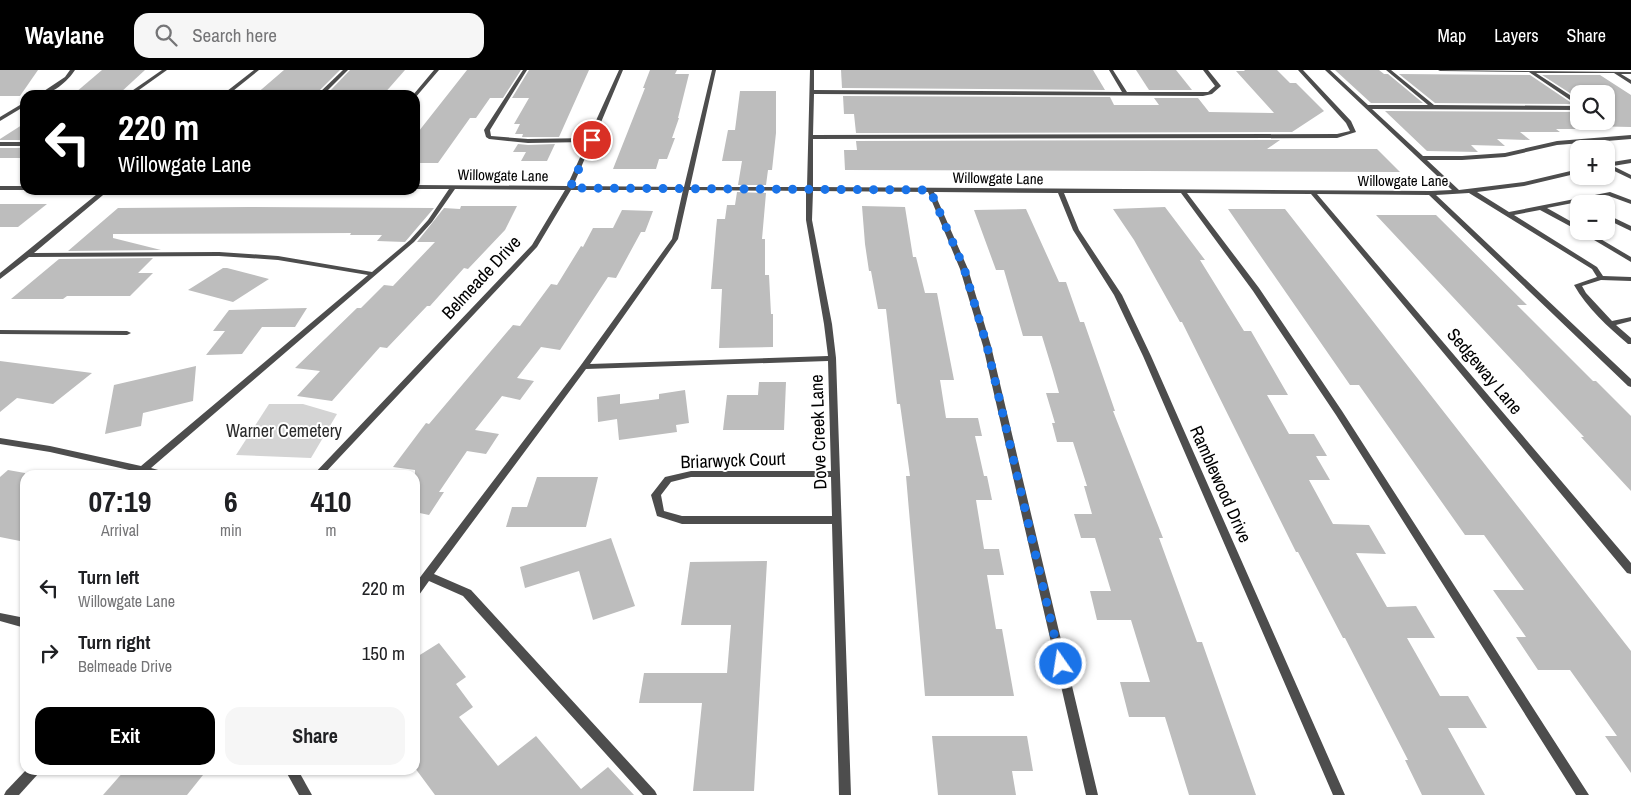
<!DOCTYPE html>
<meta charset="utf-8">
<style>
:root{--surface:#fff;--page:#f6f6f6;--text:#202124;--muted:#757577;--accent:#000}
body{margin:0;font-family:"Archivo Narrow",sans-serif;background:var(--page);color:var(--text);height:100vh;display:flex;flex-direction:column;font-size:19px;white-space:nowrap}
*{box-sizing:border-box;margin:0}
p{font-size:16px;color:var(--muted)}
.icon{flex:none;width:28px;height:28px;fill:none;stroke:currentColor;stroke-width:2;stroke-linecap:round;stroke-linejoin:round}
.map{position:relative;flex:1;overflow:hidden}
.details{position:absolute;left:20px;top:400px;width:400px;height:305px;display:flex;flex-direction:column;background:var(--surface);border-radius:15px;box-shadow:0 1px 4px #0004}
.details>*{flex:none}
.hud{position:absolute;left:20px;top:20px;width:400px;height:105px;border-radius:15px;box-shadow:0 1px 4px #0004;background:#000;color:#fff;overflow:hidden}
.buttons{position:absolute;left:1570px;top:15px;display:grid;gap:10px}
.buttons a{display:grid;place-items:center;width:45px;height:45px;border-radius:10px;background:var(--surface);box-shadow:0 1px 4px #0004;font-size:25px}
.pin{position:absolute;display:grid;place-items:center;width:42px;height:42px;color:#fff;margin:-21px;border:2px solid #fff;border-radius:50%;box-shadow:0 1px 5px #0007}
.me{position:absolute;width:55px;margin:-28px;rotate:347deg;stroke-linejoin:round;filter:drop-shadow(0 0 4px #0008)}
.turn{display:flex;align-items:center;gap:18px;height:105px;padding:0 15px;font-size:22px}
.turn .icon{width:65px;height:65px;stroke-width:2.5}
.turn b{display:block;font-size:35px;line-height:42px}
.eta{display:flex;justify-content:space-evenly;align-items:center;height:85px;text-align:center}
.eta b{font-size:30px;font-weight:700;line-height:35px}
.primary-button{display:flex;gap:10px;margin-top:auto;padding:10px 15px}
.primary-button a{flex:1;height:58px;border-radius:15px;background:var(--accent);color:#fff;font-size:20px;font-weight:700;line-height:58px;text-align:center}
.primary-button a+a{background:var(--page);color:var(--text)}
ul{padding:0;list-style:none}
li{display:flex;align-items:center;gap:15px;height:65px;padding:0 15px}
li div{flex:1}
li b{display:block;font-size:19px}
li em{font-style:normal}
header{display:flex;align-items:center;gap:30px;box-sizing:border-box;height:70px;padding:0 25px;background:var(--accent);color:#fff}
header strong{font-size:24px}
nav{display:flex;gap:28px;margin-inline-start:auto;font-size:18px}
.search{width:350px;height:45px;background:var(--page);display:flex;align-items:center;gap:12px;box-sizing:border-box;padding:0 18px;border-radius:15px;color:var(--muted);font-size:19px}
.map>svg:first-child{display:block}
.green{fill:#d4d4d4}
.building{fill:#bdbdbd}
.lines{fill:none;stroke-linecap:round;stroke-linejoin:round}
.minor{fill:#4d4d4d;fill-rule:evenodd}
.route{stroke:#1a73e8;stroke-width:9;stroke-dasharray:0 16.2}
.labels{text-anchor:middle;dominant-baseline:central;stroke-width:4;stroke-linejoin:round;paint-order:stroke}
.far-street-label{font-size:15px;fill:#000;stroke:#fff}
.street-label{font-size:18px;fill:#000;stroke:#fff}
.park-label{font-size:18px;fill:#2b2b2b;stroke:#fff}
</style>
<header>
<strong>Waylane</strong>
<div class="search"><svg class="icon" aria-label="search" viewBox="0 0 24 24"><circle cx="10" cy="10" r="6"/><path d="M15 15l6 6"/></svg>Search here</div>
<nav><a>Map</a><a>Layers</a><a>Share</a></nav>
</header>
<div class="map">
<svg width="1631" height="725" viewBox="0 0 1631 725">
<rect width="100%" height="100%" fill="#fff"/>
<polygon class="green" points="269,334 303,334 337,344 311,388 236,385"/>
<g class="building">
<polygon points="0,0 38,0 20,26 0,26"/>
<polygon points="102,0 145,0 120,23 75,23"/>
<polygon points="284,0 340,0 317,23 298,23 296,25 255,25"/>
<polygon points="350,0 405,0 383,25 328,23"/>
<polygon points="467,0 521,0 503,28 490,28 476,48 470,48 438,93 415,93 415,66"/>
<polygon points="529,0 589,0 559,67 522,67 523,64 515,64 520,54 514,54 529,28 512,28"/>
<polygon points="650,0 677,0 675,4 689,4 678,48 679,48 672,68 675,68 667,89 659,89 656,99 613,99 645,18 643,18"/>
<polygon points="841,0 1093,0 1105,20 842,18"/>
<polygon points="1136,0 1176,0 1192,20 1149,20"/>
<polygon points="1244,0 1277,0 1290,13 1296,13 1324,41 1292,62 856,63 854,44 844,44 843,26 1110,27 1114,35 1159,35 1154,28 1198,28 1209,42 1274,43 1236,1 1245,1"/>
<polygon points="1335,0 1379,0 1384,4 1388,4 1423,33 1371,33"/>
<polygon points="1399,4 1530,5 1573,34 1435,33"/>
<polygon points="1542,5 1600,5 1631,25 1631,57 1584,56 1588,59 1556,59 1560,62 1520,62 1530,70 1497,69 1505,76 1471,75 1478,82 1427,81 1385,41 1579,42 1579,51 1606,51 1606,24 1579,24 1579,29"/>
<polygon points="740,21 776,21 776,63 772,100 768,100 766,115 738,115 742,91 722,91 728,60 735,60"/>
<polygon points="25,53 25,70 0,70 0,69"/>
<polygon points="1280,70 1267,79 1377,79 1400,102 845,100 844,80 857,80 856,71"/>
<polygon points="518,74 528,75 555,74 547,91 521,91 526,82 513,82"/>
<rect x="0" y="78" width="25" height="10"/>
<polygon points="737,122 766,123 762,169 765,169 765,205 769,205 771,244 773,244 773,277 719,278 722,219 711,219 716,159 717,149 725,149 727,135 735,135"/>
<polygon points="0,134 47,134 18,157 0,157"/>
<polygon points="461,136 517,136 505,160 468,199 464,198 430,236 427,236 387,278 380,277 332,331 297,326 320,301 295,298 357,238 361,238 384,215 393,216 435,172 417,172 444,138 460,139"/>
<polygon points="862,136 905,137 913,187 916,187 925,223 937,223 954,310 940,310 946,348 978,348 982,366 975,366 984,406 987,406 992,430 976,430 984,479 999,479 1004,505 987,505 996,559 1002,559 1014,626 925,626 906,406 910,406 900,334 897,334 886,239 878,239 871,201 869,201 865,174"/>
<polygon points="249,137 434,138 405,172 377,171 382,165 350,165 351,163 113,164 113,168 161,180 68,181 118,138"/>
<polygon points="1165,137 1205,190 1200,190 1244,261 1251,261 1288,325 1267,325 1289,364 1314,364 1327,386 1316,386 1330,410 1309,410 1333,454 1369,455 1386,484 1356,483 1387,537 1416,536 1435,568 1407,568 1440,626 1468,626 1487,658 1448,658 1485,725 1422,725 1405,690 1408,690 1345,568 1343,568 1298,482 1296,482 1182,252 1180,252 1134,170 1113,139"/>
<polygon points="1026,139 1059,212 1066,212 1080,252 1084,252 1115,341 1113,341 1163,468 1159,468 1197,572 1202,572 1256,725 1189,725 1165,647 1129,647 1120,612 1150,612 1131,550 1097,550 1090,521 1111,521 1095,468 1081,468 1074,444 1092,444 1084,416 1087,416 1073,372 1057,372 1052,353 1055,353 1046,323 1059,323 1053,302 1042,266 1023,266 1004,200 996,200 974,140"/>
<polygon points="1228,139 1285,139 1631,581 1631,703 1605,666 1617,666 1570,600 1538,600 1516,567 1526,567 1493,520 1524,520 1484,465 1465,465 1359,315 1350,315"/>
<polygon points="622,140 653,141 645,162 641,162 616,208 608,207 560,280 541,277 517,308 534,311 520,330 502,326 475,360 499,364 486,384 467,381 439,422 444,422 429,445 415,442 415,400 393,397 426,353 429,354 513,255 520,256 551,214 557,215 581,176 583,177 593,158 613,158"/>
<polygon points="1376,145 1436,145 1527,235 1517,235 1593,311 1596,311 1631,346 1631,421 1581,367 1584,367"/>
<polygon points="153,188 138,203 153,203 130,226 67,226 63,229 11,229 59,189"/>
<polygon points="223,198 227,198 269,209 233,232 188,220"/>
<polygon points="307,238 295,257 262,257 242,284 206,285 225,261 213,261 229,240"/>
<polygon points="0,291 92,303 53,334 17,328 0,342"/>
<polygon points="196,296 193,331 143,343 141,356 105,364 114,315"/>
<polygon points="759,312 786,312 784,360 723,360 727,325 758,325"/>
<polygon points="685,320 689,353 676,355 677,362 619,370 617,349 598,352 597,327 620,324 620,334 659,329 659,324"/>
<polygon points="8,400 25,403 25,472 0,467 0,407"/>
<polygon points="537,407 598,407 586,457 506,457 512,437 527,437"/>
<polygon points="611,468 635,536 593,550 579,501 525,518 520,497"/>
<polygon points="767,491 754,721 693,721 702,633 639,633 644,603 727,603 731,555 681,555 690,492"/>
<polygon points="439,573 466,607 456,614 473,637 459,647 498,696 536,666 581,719 608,697 634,725 435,725 415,698 415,588"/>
<polygon points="932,666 1027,666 1033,701 1012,701 1016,725 938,725"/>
<polygon points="125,700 207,700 187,725 103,725"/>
</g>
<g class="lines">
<g class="minor">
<path d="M 70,0 L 75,0 C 68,11 52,25 38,25 L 65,7 Z"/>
<polygon points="162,0 167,0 132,25 126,25"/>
<polygon points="254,0 259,0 228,25 222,25"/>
<polygon points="343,0 348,0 323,25 317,25"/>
<polygon points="434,0 439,0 415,28 415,25 413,25"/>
<path d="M 523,0 L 527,0 L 490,60 L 491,66 L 528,69 L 588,68 L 619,0 L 623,0 L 594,69 L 595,70 L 592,72 L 573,116 L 684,117 L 712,0 L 716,0 L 690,117 L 807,117 L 810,0 L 814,0 L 814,20 L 1122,22 L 1109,0 L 1113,0 L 1127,22 L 1208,22 L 1215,16 L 1203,0 L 1208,0 L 1221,16 L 1212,24 L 1203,26 L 814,24 L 813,65 L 1337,64 L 1350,61 L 1346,53 L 1298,0 L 1303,0 L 1351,51 L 1356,62 L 1337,68 L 813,69 L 813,117 L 1431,121 L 1452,120 L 1325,0 L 1330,0 L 1368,35 L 1428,35 L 1386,0 L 1391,0 L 1434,35 L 1579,36 L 1579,40 L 1372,39 L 1423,86 L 1462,86 L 1505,83 L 1557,71 L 1631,65 L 1631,69 L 1557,75 L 1505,87 L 1462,90 L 1427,90 L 1459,120 L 1524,112 L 1579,99 L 1579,103 L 1524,116 L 1477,122 L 1509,142 L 1610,122 L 1631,130 L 1631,134 L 1609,126 L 1547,138 L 1579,156 L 1579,161 L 1540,140 L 1514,145 L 1597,197 L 1603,206 L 1631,207 L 1631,211 L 1601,210 L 1582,216 L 1586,223 L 1612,251 L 1631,247 L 1631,251 L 1616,255 L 1631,268 L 1631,274 L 1628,274 C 1608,257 1587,238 1574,215 L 1597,207 L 1592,199 L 1469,123 L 1436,125 L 1631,309 L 1631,317 L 1628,316 L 1429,125 L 1317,124 L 1631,493 L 1631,504 L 1627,503 L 1311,124 L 1187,123 L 1259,218 L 1342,341 L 1589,725 L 1576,725 L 1336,345 L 1253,221 L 1181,123 L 1064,123 L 1079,160 L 1122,225 L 1151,286 L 1345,725 L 1333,725 L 1143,286 L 1114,225 L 1073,160 L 1058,123 L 934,122 L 968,199 L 991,276 L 1098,725 L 1086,725 L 983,276 L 960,199 L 928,122 L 813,121 L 812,150 L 832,254 L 836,288 L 851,725 L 839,725 L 832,454 L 682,454 L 657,446 L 651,425 L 665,407 L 691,401 L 831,401 L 828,291 L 586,299 L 434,504 L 471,520 L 655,721 L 657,725 L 643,725 L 463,526 L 429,511 L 419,525 L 415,526 L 415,514 L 581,295 L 672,169 L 683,120 L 571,120 L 537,177 L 323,405 L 313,405 L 532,175 L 565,120 L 455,119 L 432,152 L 414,172 L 151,398 L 169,403 L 171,405 L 151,405 L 50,382 L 0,374 L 0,368 L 50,376 L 141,396 L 368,205 L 278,190 L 219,186 L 29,187 L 0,209 L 0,203 L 102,120 L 109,120 L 34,183 L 219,182 L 278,186 L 372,202 L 410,170 L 428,150 L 449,119 L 415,119 L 415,115 L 567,116 L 587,72 L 528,73 L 489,69 L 486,67 L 484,60 ZM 689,120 L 806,121 L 806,150 L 824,254 L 828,286 L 590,294 L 678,169 ZM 691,407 L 831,407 L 832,446 L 682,446 L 664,441 L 661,425 L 671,412 Z"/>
<polygon points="1438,0 1631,2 1631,4 1621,4 1631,10 1631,14 1614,3 1536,3 1579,31 1579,36 1529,2 1440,1"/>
<polygon points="25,32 25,36 0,51 0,47"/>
<rect x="0" y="72" width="25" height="4"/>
<polygon points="1631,89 1631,93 1613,96 1631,105 1631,109 1606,97 1606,93"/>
<rect x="0" y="116" width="25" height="4"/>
<polygon points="1606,144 1631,156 1631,161 1606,149"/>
<polygon points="1579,161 1587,161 1631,187 1631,192"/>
<polygon points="0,260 127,261 131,263 127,265 0,264"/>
<polygon points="0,543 25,548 25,558 0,551"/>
<polygon points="26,700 40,700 38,704 19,725 4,725 6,721"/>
<polygon points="285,700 298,700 312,725 299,725"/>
</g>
</g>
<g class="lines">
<polyline class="route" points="592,70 570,118 930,120 964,198 987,276 1061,594"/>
</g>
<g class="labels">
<g class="far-street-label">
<text transform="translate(503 105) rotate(1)">Willowgate Lane</text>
<text transform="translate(998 108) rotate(1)">Willowgate Lane</text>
<text x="1403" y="110">Willowgate Lane</text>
</g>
<g class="street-label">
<text transform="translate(481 207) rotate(-47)">Belmeade Drive</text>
<text transform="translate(1485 301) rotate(50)">Sedgeway Lane</text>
<text transform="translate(818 362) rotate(-92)">Dove Creek Lane</text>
<text transform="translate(733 390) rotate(-2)">Briarwyck Court</text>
<text transform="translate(1221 414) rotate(66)">Ramblewood Drive</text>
</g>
<g class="park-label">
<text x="284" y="360">Warner Cemetery</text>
</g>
</g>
</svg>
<div class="buttons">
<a><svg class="icon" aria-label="search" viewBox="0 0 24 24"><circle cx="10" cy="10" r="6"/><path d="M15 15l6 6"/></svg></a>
<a>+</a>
<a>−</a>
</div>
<div class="pin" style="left:592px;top:70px;background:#d93025"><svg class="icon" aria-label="arrive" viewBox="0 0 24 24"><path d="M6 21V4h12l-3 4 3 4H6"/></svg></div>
<svg class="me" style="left:1061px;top:594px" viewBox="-20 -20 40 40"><circle r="17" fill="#1a73e8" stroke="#fff" stroke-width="3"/><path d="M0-11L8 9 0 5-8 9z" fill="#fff"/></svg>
<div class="hud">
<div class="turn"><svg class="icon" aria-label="left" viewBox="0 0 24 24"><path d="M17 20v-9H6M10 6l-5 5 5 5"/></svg><div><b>220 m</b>Willowgate Lane</div></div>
</div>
<section class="details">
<div class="eta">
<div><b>07:19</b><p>Arrival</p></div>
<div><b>6</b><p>min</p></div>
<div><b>410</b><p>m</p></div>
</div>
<ul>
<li><svg class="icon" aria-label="left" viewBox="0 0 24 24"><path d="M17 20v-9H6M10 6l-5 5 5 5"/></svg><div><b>Turn left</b><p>Willowgate Lane</p></div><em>220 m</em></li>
<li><svg class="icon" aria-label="right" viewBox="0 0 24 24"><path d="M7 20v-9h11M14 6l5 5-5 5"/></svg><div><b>Turn right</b><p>Belmeade Drive</p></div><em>150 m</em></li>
</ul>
<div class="primary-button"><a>Exit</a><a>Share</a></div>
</section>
</div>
